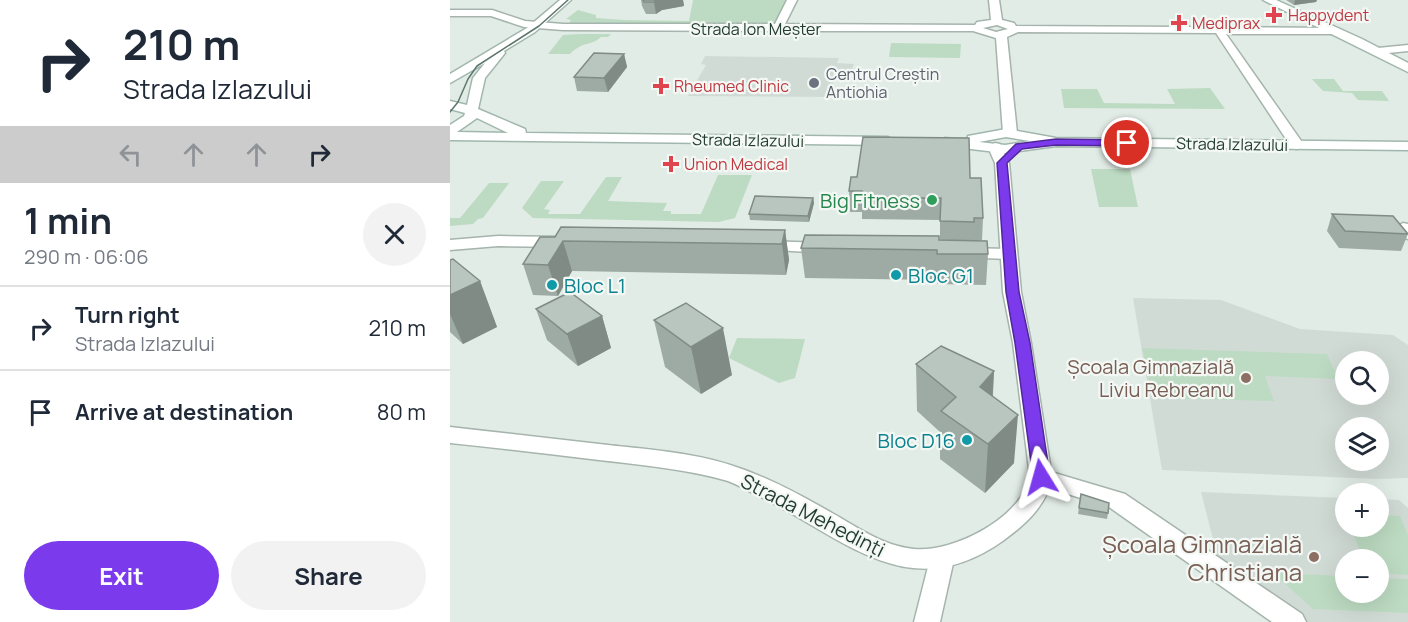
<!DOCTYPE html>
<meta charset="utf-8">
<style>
:root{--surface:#fff;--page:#f2f2f3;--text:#1f2937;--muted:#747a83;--line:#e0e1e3;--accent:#7c3aed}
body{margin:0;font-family:Manrope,sans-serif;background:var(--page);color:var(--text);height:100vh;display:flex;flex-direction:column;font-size:22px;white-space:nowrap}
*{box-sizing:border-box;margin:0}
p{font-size:20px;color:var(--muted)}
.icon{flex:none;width:33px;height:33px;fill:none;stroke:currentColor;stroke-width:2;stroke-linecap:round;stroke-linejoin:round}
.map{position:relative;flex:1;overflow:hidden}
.drawer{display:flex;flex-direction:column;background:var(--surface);width:450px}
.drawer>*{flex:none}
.banner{background:#fff;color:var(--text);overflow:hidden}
.tools{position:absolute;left:885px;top:351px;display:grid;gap:12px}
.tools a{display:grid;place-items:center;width:54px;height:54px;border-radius:50%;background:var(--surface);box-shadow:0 6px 24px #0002;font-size:30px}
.pin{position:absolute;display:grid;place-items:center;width:51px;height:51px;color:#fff;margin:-26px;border:3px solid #fff;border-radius:50%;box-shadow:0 2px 6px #0007}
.me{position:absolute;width:66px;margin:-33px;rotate:352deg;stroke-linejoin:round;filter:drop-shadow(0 0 4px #0008)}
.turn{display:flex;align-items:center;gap:21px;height:126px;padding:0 24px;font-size:27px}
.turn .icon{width:78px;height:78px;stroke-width:2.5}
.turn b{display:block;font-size:42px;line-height:51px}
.lanes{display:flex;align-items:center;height:57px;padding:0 24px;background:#0003;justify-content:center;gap:30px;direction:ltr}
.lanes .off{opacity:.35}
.round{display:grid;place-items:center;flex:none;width:63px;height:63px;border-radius:32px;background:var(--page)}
.head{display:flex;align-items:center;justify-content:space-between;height:102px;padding:0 24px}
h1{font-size:36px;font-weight:700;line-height:45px}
.button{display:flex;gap:12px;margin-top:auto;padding:12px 24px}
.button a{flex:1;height:69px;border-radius:36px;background:var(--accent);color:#fff;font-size:24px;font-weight:700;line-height:69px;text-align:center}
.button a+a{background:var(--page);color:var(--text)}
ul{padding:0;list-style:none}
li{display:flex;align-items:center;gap:18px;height:84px;padding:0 24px;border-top:2px solid var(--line)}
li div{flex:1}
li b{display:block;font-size:22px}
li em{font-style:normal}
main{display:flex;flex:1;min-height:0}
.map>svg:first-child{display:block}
.built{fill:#d1dbd5;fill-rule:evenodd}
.green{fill:#bddbc2}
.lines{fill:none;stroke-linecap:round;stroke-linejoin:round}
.minor-casing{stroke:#a5b4ac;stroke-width:3}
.tertiary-casing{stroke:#a5b4ac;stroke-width:3}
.secondary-casing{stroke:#a1b7ad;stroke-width:3}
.minor{fill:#fff;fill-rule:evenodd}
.tertiary{fill:#fff;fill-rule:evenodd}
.secondary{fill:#fff;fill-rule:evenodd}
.tram{stroke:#5e776e;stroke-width:1.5}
.wall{fill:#9eaaa4}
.shaded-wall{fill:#818b86}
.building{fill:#b8c6bf;stroke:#818b86;stroke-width:1.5}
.route{fill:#7c3aed;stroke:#51269a;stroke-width:1.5}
.health-dot{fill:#e0444e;stroke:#f3f8f5;stroke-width:2}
.worship-dot{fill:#6b7280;stroke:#f3f8f5;stroke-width:2}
.leisure-dot{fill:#2e9e5b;stroke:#f3f8f5;stroke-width:2}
.culture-dot{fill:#0f9aa8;stroke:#f3f8f5;stroke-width:2}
.education-dot{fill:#8d6e63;stroke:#f3f8f5;stroke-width:2}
.labels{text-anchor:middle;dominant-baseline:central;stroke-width:4.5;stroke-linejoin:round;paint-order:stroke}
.far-health-label{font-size:16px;fill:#be3a42;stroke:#f3f8f5;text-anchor:start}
.far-street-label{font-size:16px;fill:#233c32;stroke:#f3f8f5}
.far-worship-label{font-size:16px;fill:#5b616d;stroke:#f3f8f5;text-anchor:start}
.leisure-label{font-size:20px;fill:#27864d;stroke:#f3f8f5;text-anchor:end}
.culture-label{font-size:20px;fill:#0d838f;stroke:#f3f8f5;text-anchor:start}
.education-label{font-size:20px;fill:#785e54;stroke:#f3f8f5;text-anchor:end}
.street-label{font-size:20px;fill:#233c32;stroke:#f3f8f5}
.near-education-label{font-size:24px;fill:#785e54;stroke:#f3f8f5;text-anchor:end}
</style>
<main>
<section class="drawer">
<div class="banner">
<div class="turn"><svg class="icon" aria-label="right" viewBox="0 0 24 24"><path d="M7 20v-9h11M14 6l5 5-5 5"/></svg><div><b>210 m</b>Strada Izlazului</div></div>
<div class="lanes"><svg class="icon off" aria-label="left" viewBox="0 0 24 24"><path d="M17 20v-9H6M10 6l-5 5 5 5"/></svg><svg class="icon off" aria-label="ahead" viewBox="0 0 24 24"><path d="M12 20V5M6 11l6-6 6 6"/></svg><svg class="icon off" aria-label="ahead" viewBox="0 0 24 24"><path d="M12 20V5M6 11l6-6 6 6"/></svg><svg class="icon" aria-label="right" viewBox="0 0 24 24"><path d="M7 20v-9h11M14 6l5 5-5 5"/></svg></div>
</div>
<div class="head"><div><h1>1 min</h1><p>290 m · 06:06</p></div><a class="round"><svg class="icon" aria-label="close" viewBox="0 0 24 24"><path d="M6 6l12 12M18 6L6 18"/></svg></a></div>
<ul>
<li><svg class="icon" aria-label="right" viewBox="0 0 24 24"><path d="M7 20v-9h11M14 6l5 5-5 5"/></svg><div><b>Turn right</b><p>Strada Izlazului</p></div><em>210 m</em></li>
<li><svg class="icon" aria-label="arrive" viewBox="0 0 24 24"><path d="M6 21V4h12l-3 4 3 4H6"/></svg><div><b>Arrive at destination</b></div><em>80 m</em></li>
</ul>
<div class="button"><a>Exit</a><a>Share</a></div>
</section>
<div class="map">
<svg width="958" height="622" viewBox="0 0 958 622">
<rect width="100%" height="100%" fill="#e2ece6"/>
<g class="built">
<polygon points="255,56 389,58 387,63 404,64 402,70 386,70 380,97 238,96 256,65 251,64"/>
<path d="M 683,298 L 771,300 L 850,329 L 943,335 L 958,345 L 958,478 L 927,479 L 712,470 ZM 896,362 L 928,362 L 928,394 L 896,394 ZM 896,428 L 928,428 L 928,460 L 896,460 Z"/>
<path d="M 751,492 L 895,498 L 896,526 L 928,526 L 929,499 L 949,500 L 958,508 L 958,622 L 856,622 L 767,555 ZM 896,560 L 928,560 L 928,592 L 896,592 Z"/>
</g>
<g class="green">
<polygon points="243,0 336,0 324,26 119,23 121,20 116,19 128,10 146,15 146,18 174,20 239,21"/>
<path d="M 130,34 L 161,34 L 158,37 L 151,37 C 142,46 132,41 120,54 L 98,54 L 113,35 Z"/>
<polygon points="441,43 511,44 510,58 439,57"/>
<polygon points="862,79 884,79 893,91 932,91 939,101 908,100 902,93 873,91"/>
<polygon points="760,88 775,109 614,108 611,89 647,89 654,103 725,104 717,89"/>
<polygon points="641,169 680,169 688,207 649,207"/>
<polygon points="268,175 302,175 285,218 269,222 83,218 72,208 91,181 114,181 94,209 100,210 98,214 130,214 156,177 172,177 158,201 217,203 213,211 221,211 221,214 251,214"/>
<polygon points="39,183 59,183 33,218 28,219 23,224 0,226 0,218 10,218"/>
<polygon points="287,338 355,339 345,378 329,383 279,358"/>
<polygon points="692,348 877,354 888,379 815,376 824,401 703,398"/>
<polygon points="929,515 950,516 958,535 958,575 929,573 928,560 913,559 901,527 928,526"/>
<polygon points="823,573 895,576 896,592 928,592 929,578 958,579 958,613 863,609"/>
</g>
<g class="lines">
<defs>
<g id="minor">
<path d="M 337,0 L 347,0 L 335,24 L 525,25 L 527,22 L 541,20 L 539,0 L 549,0 L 552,20 L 564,23 L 566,26 L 887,28 L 892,31 L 887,34 L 776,34 L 854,145 L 847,149 L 842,148 L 766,33 L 568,32 L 557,37 L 567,133 L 560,137 L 553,133 L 546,38 L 523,31 L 332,31 L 327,33 L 322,31 L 113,30 L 74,27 L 41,16 L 0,16 L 0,10 L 42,10 L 75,21 L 113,24 L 325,24 ZM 547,25 L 558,29 L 546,32 L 533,28 Z"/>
<polygon points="958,45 958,51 928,54 922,51 928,48"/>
<polygon points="953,223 958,224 958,239 952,237 945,228"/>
<polygon points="48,236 113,237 121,242 113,247 48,246 0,250 0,240"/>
<polygon points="314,241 376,243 384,248 376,253 308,249 306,246 308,243"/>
<polygon points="515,248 558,249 566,254 558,259 509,257 507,253"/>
<polygon points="591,469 675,494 852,614 856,622 822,622 659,507 583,483 580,477 583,471"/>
<polygon points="492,549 501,552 504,559 490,622 464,622 480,559 483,552"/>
</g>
<path id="tertiary" d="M 545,143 L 550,144 L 559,163 L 571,292 L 581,343 L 602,477 C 597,505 576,524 554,540 C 459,608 396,539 311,497 C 300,492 289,485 278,481 C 236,469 192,465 149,460 C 99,454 50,448 0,443 L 0,427 C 53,433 105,439 158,445 C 203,450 250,453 292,469 C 323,480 354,497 382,513 C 409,528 433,546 464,549 C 503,553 571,518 580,477 L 563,343 L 553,292 L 545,163 L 538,147 Z"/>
<g id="secondary">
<path d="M 110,0 L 121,0 L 85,32 L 54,51 L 55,53 L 35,78 L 28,109 L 75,129 L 76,133 L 438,137 L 445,141 L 438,145 L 0,140 L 0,125 L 14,116 L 15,113 L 0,109 L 0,101 L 17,105 L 23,78 L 35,63 L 0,83 L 0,74 L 77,28 ZM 27,118 L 58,133 L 7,132 Z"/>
<polygon points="813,0 826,0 912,39 958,63 958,72"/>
<path d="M 556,129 L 606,138 L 958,142 L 958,150 L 606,146 L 555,153 L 495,146 L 488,142 L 495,138 L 517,140 L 518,136 ZM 556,137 L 580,141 L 555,145 L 529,142 Z"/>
</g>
</defs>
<use href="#minor" class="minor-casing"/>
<use href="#tertiary" class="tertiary-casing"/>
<use href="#secondary" class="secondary-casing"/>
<use href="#minor" class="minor"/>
<use href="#tertiary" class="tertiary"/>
<use href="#secondary" class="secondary"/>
<polyline class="tram" points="0,112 8,102 18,79 27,66 89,26 118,0"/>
</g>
<g class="wall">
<polygon points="191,0 233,0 234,6 212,10 206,14 196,14 192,6"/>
<polygon points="836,0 867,0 866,2 844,5"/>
<polygon points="174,54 177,67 158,92 127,91 124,77"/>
<polygon points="520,178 533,218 532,240 523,240 523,241 538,254 536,285 487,284 487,280 355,278 351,248 490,240 490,220 412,219 412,212 400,212 399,191"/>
<polygon points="363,198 364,203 359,222 300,220 299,214"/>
<polygon points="882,214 958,234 951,251 889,248 877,231"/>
<polygon points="335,230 339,260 336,275 122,271 108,296 83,295 73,264 105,237"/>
<polygon points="0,260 30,281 47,327 13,344 0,332"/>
<polygon points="86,309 152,316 161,348 128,366 97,340"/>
<polygon points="204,320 282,375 251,394 215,367"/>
<polygon points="466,364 544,371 543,396 564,463 535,493 490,459 490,432 467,411"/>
<polygon points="631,494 658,513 657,519 628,514"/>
</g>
<g class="shaded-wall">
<polygon points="206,0 233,0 234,6 212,10 206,14 204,2"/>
<polygon points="845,0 867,0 866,2 844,5"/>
<polygon points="174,54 177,67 158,92 154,78"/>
<polygon points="363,198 364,203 359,222 358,216"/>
<polygon points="335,230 339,260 336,275 332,244"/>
<polygon points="113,241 122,271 108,296 98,265"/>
<polygon points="30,281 47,327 13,344 0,314 0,295"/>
<polygon points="152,316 161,348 128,366 117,334"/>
<polygon points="273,328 282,375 251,394 241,347"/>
<polygon points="544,371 541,418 530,387"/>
<polygon points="568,415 564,463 535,493 538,444"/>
</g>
<g class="building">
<polygon points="193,0 206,0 204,2 194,2"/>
<polygon points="144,53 174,54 154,78 124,77"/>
<polygon points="413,137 519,138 520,178 531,178 533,218 524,218 524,222 490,221 491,198 411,198 412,191 399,191 401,177 407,177"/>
<polygon points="305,196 363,198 358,216 299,214"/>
<polygon points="882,214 943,216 958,234 895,231"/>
<polygon points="111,227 335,230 332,244 113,241 98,265 73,264 90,237 105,237"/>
<polygon points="355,235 489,236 489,240 537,241 538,254 487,254 487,250 351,248"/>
<polygon points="3,259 30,281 0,295 0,260"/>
<polygon points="120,292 152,316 117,334 86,309"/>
<polygon points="236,303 273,328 241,347 204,320"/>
<polygon points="491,346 544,371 530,387 568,415 538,444 491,411 506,397 466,364"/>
<polygon points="631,494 659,503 658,513 629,508"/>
</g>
<polygon class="route" points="606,139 677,140 682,143 677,146 606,145 572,149 557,163 569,292 580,343 600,477 597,481 591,483 585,481 583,477 565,343 556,292 547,163 566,144"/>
<g class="health-dot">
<path d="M821 6h6v6h6v6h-6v6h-6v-6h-6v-6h6z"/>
<path d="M726 14h6v6h6v6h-6v6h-6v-6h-6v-6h6z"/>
<path d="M208 77h6v6h6v6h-6v6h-6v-6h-6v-6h6z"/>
<path d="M218 155h6v6h6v6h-6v6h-6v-6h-6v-6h6z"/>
</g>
<circle class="worship-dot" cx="364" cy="83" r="6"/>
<circle class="leisure-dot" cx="482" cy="200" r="6"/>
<g class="culture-dot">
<circle cx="446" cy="275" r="6"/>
<circle cx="102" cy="285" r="6"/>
<circle cx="517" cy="440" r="6"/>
</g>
<g class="education-dot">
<circle cx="796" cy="378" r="6"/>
<circle cx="864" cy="557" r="6"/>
</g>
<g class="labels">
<g class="far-health-label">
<text x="838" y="15">Happydent</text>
<text x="742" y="23">Mediprax</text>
<text x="224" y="86">Rheumed Clinic</text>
<text x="234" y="164">Union Medical</text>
</g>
<g class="far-street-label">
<text x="306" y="29">Strada Ion Meșter</text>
<text transform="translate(298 140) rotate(1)">Strada Izlazului</text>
<text transform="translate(782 144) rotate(1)">Strada Izlazului</text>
</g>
<g class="far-worship-label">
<text x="376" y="74">Centrul Creștin<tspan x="376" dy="18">Antiohia</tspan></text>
</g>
<g class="leisure-label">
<text x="470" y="200">Big Fitness</text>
</g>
<g class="culture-label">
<text x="458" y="275">Bloc G1</text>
<text x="114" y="285">Bloc L1</text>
<text x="505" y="440" text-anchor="end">Bloc D16</text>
</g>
<g class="education-label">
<text x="784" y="366">Școala Gimnazială<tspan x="784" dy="23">Liviu Rebreanu</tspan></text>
</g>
<g class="street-label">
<text transform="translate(363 515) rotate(27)">Strada Mehedinți</text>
</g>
<g class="near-education-label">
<text x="852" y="543">Școala Gimnazială<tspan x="852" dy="28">Christiana</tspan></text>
</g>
</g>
</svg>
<div class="tools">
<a><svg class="icon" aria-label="search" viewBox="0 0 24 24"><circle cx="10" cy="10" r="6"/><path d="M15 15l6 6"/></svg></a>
<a><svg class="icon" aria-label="layers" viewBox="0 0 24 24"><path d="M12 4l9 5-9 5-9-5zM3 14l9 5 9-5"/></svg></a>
<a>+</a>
<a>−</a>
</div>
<div class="pin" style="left:677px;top:143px;background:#d93025"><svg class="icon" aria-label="arrive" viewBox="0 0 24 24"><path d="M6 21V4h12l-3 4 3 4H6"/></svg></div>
<svg class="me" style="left:591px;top:477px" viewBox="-20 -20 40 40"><path d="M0-17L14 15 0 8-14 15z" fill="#7c3aed" stroke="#fff" stroke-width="4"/></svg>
</div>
</main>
